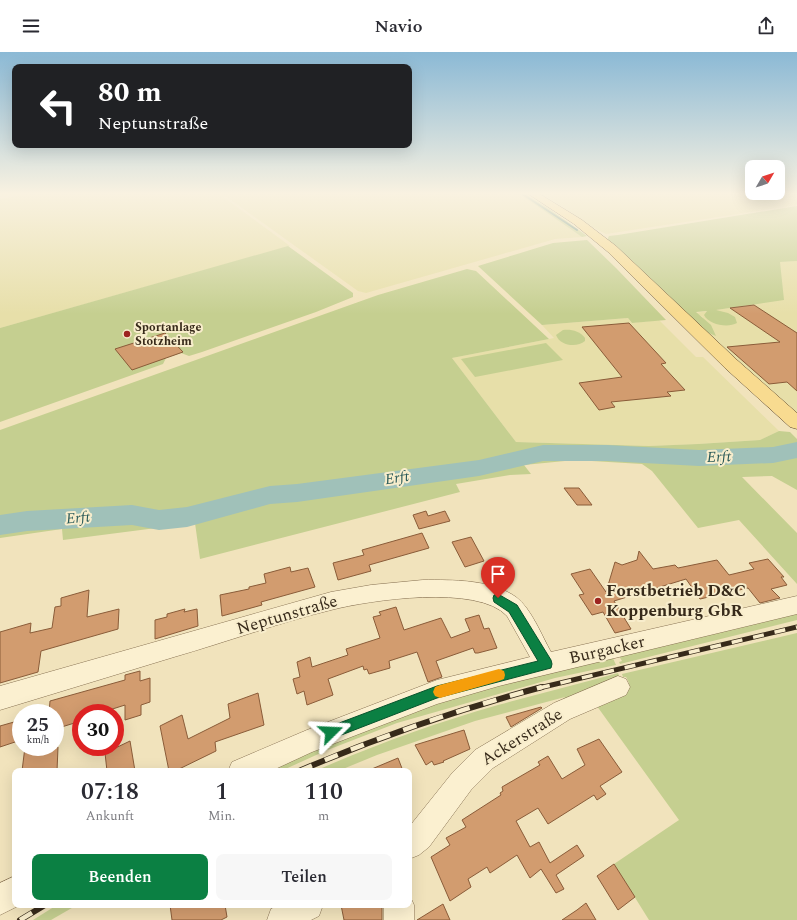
<!DOCTYPE html>
<html lang="de">
<meta charset="utf-8">
<style>
:root{--surface:#fff;--page:#f7f7f7;--text:#2b2b33;--muted:#7c7c81;--accent:#0b8043}
body{margin:0;font-family:Spectral,serif;background:var(--page);color:var(--text);height:100vh;display:flex;flex-direction:column;font-size:15px;white-space:nowrap}
*{box-sizing:border-box;margin:0}
p{font-size:13px;color:var(--muted)}
.icon{flex:none;width:22px;height:22px;fill:none;stroke:currentColor;stroke-width:2;stroke-linecap:round;stroke-linejoin:round}
.map{position:relative;flex:1;overflow:hidden}
.sheet{position:absolute;left:12px;top:716px;width:400px;height:140px;display:flex;flex-direction:column;background:var(--surface);border-radius:8px;box-shadow:0 4px 16px #0002}
.sheet>*{flex:none}
.guide{position:absolute;left:12px;top:12px;width:400px;height:84px;border-radius:8px;box-shadow:0 4px 16px #0002;background:#202124;color:#fff;overflow:hidden}
.needle{width:26px;rotate:51deg}
.buttons{position:absolute;left:745px;top:108px;display:grid;gap:8px}
.buttons a{display:grid;place-items:center;width:40px;height:40px;border-radius:8px;background:var(--surface);box-shadow:0 4px 16px #0002;font-size:20px}
.speed{position:absolute;left:12px;top:652px;display:flex;gap:8px;font-size:20px;font-weight:700;text-align:center}
.speed>*{display:grid;place-content:center;width:52px;height:52px;border-radius:50%;background:var(--surface);box-shadow:0 4px 16px #0002;line-height:1}
.speed small{font-size:10px;font-weight:400}
.speed .limit{border:6px solid #d22;background:#fff;color:#111}
.pin{position:absolute;display:grid;place-items:center;width:34px;height:34px;color:#fff;margin:-41px -17px;border-radius:50% 50% 50% 0;rotate:-45deg;box-shadow:0 0 4px #0007}
.pin .icon{rotate:45deg}
.me{position:absolute;width:44px;margin:-22px;rotate:69deg;stroke-linejoin:round;filter:drop-shadow(0 0 3px #0008)}
.turn{display:flex;align-items:center;gap:14px;height:84px;padding:0 20px;font-size:18px}
.turn .icon{width:52px;height:52px;stroke-width:2.5}
.turn b{display:block;font-size:28px;line-height:34px}
.eta{display:flex;justify-content:space-evenly;align-items:center;height:68px;text-align:center}
.eta b{font-size:24px;font-weight:600;line-height:28px}
.primary-button{display:flex;gap:8px;margin-top:auto;padding:8px 20px}
.primary-button a{flex:1;height:46px;border-radius:8px;background:var(--accent);color:#fff;font-size:16px;font-weight:600;line-height:46px;text-align:center}
.primary-button a+a{background:var(--page);color:var(--text)}
header{display:flex;justify-content:space-between;align-items:center;height:52px;padding:0 20px;background:var(--surface);font-size:18px;font-weight:600}
.map>svg:first-child{display:block}
.farmland{fill:#e7dfa9}
.green{fill:#c5cf90}
.lines{fill:none;stroke-linecap:round;stroke-linejoin:round}
.stream{stroke:#678f87;stroke-width:2}
.river{fill:#a0c1b9;fill-rule:evenodd}
.building{fill:#d29c6f;stroke:#8a5c39}
.minor-casing{stroke:#897354;stroke-width:1}
.major-casing{stroke:#56402a;stroke-width:1}
.minor{fill:#fbf0d0;fill-rule:evenodd}
.major{fill:#f8db90;fill-rule:evenodd}
.rail-far1-casing{stroke:#372a1a;stroke-width:5}
.rail-casing{stroke:#372a1a;stroke-width:6}
.rail-far1{stroke:#f8edcc;stroke-width:3.5;stroke-dasharray:11;stroke-linecap:butt}
.rail{stroke:#f8edcc;stroke-width:4.5;stroke-dasharray:14;stroke-linecap:butt}
.route{fill:#0b8043;stroke:#07532c}
.slow{fill:#f59e0b}
.poi-dot{fill:#9d2420;stroke:#f8edcc;stroke-width:1.5}
.labels{text-anchor:middle;dominant-baseline:central;stroke-width:4;stroke-linejoin:round;paint-order:stroke}
.far-poi-label{font-size:12px;font-weight:bold;fill:#372a1a;stroke:#f8edcc;text-anchor:start}
.water-label{font-size:15px;font-style:italic;fill:#285857;stroke:#f8edcc}
.near-poi-label{font-size:17px;font-weight:bold;fill:#372a1a;stroke:#f8edcc;text-anchor:start}
.near-street-label{font-size:17px;fill:#372a1a;stroke:#f8edcc}
</style>
<header><svg class="icon" aria-label="menu" viewBox="0 0 24 24"><path d="M4 6h16M4 12h16M4 18h16"/></svg>Navio<svg class="icon" aria-label="share" viewBox="0 0 24 24"><path d="M12 15V3M7 8l5-5 5 5M5 13v7h14v-7"/></svg></header>
<div class="map">
<svg width="797" height="868" viewBox="0 0 797 868">
<rect width="100%" height="100%" fill="#f1e3bc"/>
<g class="farmland">
<polygon points="35,141 218,141 290,194 0,276 0,147"/>
<polygon points="221,141 518,141 582,185 555,187 366,241 358,239"/>
<polygon points="541,141 797,141 797,153 606,182 592,175"/>
<polygon points="797,209 797,361 699,277 703,265 695,261 730,256 780,210"/>
<polygon points="628,266 632,271 659,268 696,305 703,305 779,379 760,388 698,392 649,394 516,390 452,306 554,286 542,273"/>
</g>
<g class="green">
<polygon points="518,141 524,141 551,158 587,184 582,185"/>
<path d="M 797,154 L 797,209 L 780,210 L 784,248 L 716,258 L 728,261 L 735,265 L 737,271 C 728,276 709,273 704,263 L 707,259 L 696,260 L 711,273 L 716,284 L 699,277 L 607,188 L 609,184 L 618,183 Z"/>
<polygon points="587,188 616,216 666,268 632,271 628,266 542,273 478,214 553,191"/>
<polygon points="288,194 353,241 353,245 316,260 202,300 189,304 181,301 166,306 163,312 0,370 0,276"/>
<polygon points="467,217 476,219 549,287 452,306 516,390 649,394 698,392 760,388 779,379 790,380 797,387 797,438 772,424 742,425 797,481 797,532 739,468 698,476 652,419 642,412 575,408 524,413 531,422 510,423 456,432 460,440 200,507 195,471 63,488 62,477 0,486 0,378 378,243"/>
<path d="M 563,278 C 571,277 580,279 585,286 L 585,289 C 577,296 560,294 556,283 Z"/>
<polygon points="546,291 563,308 475,325 461,307"/>
<polygon points="797,561 797,568 620,612 619,610 622,609 619,604"/>
<polygon points="797,581 797,868 649,868 614,812 679,768 594,650 629,631 626,625 623,625 622,622"/>
<polygon points="612,604 616,613 555,626 397,671 325,699 281,719 256,719 413,656"/>
<path d="M 618,621 L 620,626 L 550,658 L 565,645 L 475,669 L 377,703 L 338,719 L 315,719 C 374,693 435,671 498,653 C 538,642 578,632 618,621 Z"/>
<polygon points="57,853 77,853 51,868 33,868"/>
</g>
<g class="lines">
<polyline class="stream" points="521,141 577,178"/>
<polygon class="river" points="797,390 797,406 773,411 699,414 607,409 543,409 479,424 297,450 270,452 187,475 159,478 132,473 27,479 0,483 0,463 27,459 132,453 159,458 187,455 270,434 297,432 479,408 543,393 607,393 699,398 773,395"/>
</g>
<g class="building">
<polygon points="754,253 797,281 797,339 787,330 769,332 727,295 780,290 730,256"/>
<polygon points="629,271 666,311 661,312 685,338 667,340 671,344 611,350 615,355 599,358 579,331 622,325 582,275"/>
<polygon points="165,281 183,300 132,318 115,297"/>
<polygon points="564,436 579,436 592,453 577,453"/>
<polygon points="426,459 428,464 445,459 450,469 419,477 413,463"/>
<polygon points="422,481 429,496 369,513 371,519 338,528 333,511 364,503 362,498"/>
<polygon points="471,485 484,509 465,515 452,490"/>
<polygon points="639,499 653,517 675,513 678,516 717,508 729,523 754,517 749,511 768,507 784,525 781,525 787,533 771,537 780,546 760,551 748,536 700,547 686,527 614,549 631,577 615,581 603,560 592,563 579,543 584,542 571,522 590,517 606,540 615,510 622,513 637,508"/>
<polygon points="290,515 291,520 308,516 315,535 261,550 262,553 222,564 220,543 249,537 249,535 266,531 264,522"/>
<polygon points="89,538 87,565 119,557 118,577 41,599 38,620 0,631 0,580 31,571 30,581 52,576 55,555 61,554 61,546"/>
<polygon points="396,555 404,578 441,566 451,586 470,579 465,567 479,563 484,577 489,576 497,596 478,601 475,601 473,596 436,609 442,625 428,630 417,600 389,609 390,616 369,622 367,617 364,618 363,614 328,627 333,643 307,653 304,639 297,642 293,627 300,625 297,610 310,605 312,615 348,603 346,597 380,586 373,565 381,563 379,560"/>
<polygon points="185,557 184,560 197,557 198,574 155,587 155,568 167,565 167,562"/>
<polygon points="140,619 140,629 150,626 150,650 141,653 141,663 125,668 125,653 100,661 81,661 81,669 55,677 55,661 49,661 50,649 125,628 125,623"/>
<polygon points="258,641 264,673 215,690 216,699 175,719 169,719 160,674 182,663 188,687 230,666 228,652"/>
<polygon points="541,655 542,656 511,675 506,665"/>
<polygon points="21,668 21,688 0,695 0,674"/>
<polygon points="464,678 470,697 443,709 444,710 434,713 432,709 426,713 415,693"/>
<polygon points="599,687 622,720 600,734 606,742 597,748 594,743 548,772 538,756 516,769 530,795 539,790 550,811 577,793 584,804 556,823 564,837 556,841 541,817 530,826 517,803 490,821 487,815 468,827 471,835 450,849 431,805 450,793 446,786 466,775 462,768 501,743 500,741 503,739 502,735 540,713 538,710 548,704 562,727 585,713 577,697"/>
<polygon points="130,689 135,719 107,719 105,701"/>
<polygon points="25,695 58,695 57,719 22,719"/>
<polygon points="398,706 403,719 367,719"/>
<polygon points="614,812 635,845 618,858 597,824"/>
<polygon points="586,851 596,868 562,868 577,858"/>
<polygon points="443,852 450,868 417,868"/>
<polygon points="170,853 225,853 227,865 221,868 172,868"/>
<polygon points="341,853 382,853 382,868 344,868"/>
</g>
<g class="lines">
<defs>
<g id="minor">
<path d="M 423,528 C 453,528 490,527 516,545 C 531,556 542,584 551,600 L 797,544 L 797,562 L 499,634 L 437,652 L 312,700 L 271,719 L 228,719 L 232,710 L 307,678 L 437,628 L 530,605 L 507,564 C 478,532 370,548 331,558 C 278,571 226,590 174,605 C 116,623 58,640 0,658 L 0,634 L 331,540 L 371,533 Z"/>
<polygon points="618,624 626,627 630,635 626,643 570,667 493,716 471,738 429,795 419,803 409,807 409,775 453,720 475,698 554,651"/>
<polygon points="15,824 15,853 20,853 0,863 0,831"/>
<polygon points="409,842 414,853 414,868 384,868 384,853 409,853"/>
<polygon points="279,853 323,853 319,864 311,868 267,868 271,857"/>
</g>
<polygon id="major" points="527,141 538,141 582,168 616,194 737,308 797,361 797,377 790,375 725,316 608,200 574,172"/>
</defs>
<use href="#minor" class="minor-casing"/>
<use href="#major" class="major-casing"/>
<use href="#minor" class="minor"/>
<use href="#major" class="major"/>
<defs>
<polyline id="rail-far1" points="539,636 797,575"/>
<g id="rail">
<path d="M 299,719 C 378,685 459,657 542,635"/>
<polyline points="20,868 45,853"/>
</g>
</defs>
<use href="#rail-far1" class="rail-far1-casing"/>
<use href="#rail" class="rail-casing"/>
<use href="#rail-far1" class="rail-far1"/>
<use href="#rail" class="rail"/>
</g>
<linearGradient id="sky" x2="0" y2="1"><stop stop-color="#8bb9d5"/><stop offset="0.54" stop-color="#f9f2e1"/><stop offset="1" stop-color="#f9f2e1" stop-opacity="0"/></linearGradient>
<rect width="797" height="262" fill="url(#sky)"/>
<polygon class="route" points="498,542 517,553 551,608 552,612 551,616 437,646 331,687 326,685 324,680 326,676 437,634 538,609 509,560 494,550 493,546 494,543"/>
<polygon class="slow" points="499,617 504,619 505,623 504,627 499,629 440,646 435,644 433,640 435,635 440,633"/>
<g class="poi-dot">
<circle cx="127" cy="282" r="4"/>
<circle cx="598" cy="549" r="4"/>
</g>
<g class="labels">
<g class="far-poi-label">
<text x="135" y="275">Sportanlage<tspan x="135" dy="14">Stotzheim</tspan></text>
</g>
<g class="water-label">
<text transform="translate(719 405) rotate(-2)">Erft</text>
<text transform="translate(397 426) rotate(-8)">Erft</text>
<text transform="translate(78 466) rotate(-5)">Erft</text>
</g>
<g class="near-poi-label">
<text x="606" y="539">Forstbetrieb D&amp;C<tspan x="606" dy="20">Koppenburg GbR</tspan></text>
</g>
<g class="near-street-label">
<text transform="translate(287 563) rotate(-16)">Neptunstraße</text>
<text transform="translate(607 598) rotate(-13)">Burgacker</text>
<text transform="translate(522 685) rotate(-32)">Ackerstraße</text>
</g>
</g>
</svg>
<div class="buttons">
<a><svg class="needle" viewBox="-14 -14 28 28"><path d="M0-13l5 13h-10z" fill="#e53935"/><path d="M0 13l5-13h-10z" fill="#7c7c81"/></svg></a>
</div>
<div class="speed"><div>25<small>km/h</small></div><div class="limit">30</div></div>
<div class="pin" style="left:498px;top:546px;background:#d93025"><svg class="icon" aria-label="arrive" viewBox="0 0 24 24"><path d="M6 21V4h12l-3 4 3 4H6"/></svg></div>
<svg class="me" style="left:331px;top:680px" viewBox="-20 -20 40 40"><path d="M0-17L14 15 0 8-14 15z" fill="#0b8043" stroke="#fff" stroke-width="4"/></svg>
<div class="guide">
<div class="turn"><svg class="icon" aria-label="left" viewBox="0 0 24 24"><path d="M17 20v-9H6M10 6l-5 5 5 5"/></svg><div><b>80 m</b>Neptunstraße</div></div>
</div>
<section class="sheet">
<div class="eta">
<div><b>07:18</b><p>Ankunft</p></div>
<div><b>1</b><p>Min.</p></div>
<div><b>110</b><p>m</p></div>
</div>
<div class="primary-button"><a>Beenden</a><a>Teilen</a></div>
</section>
</div>
